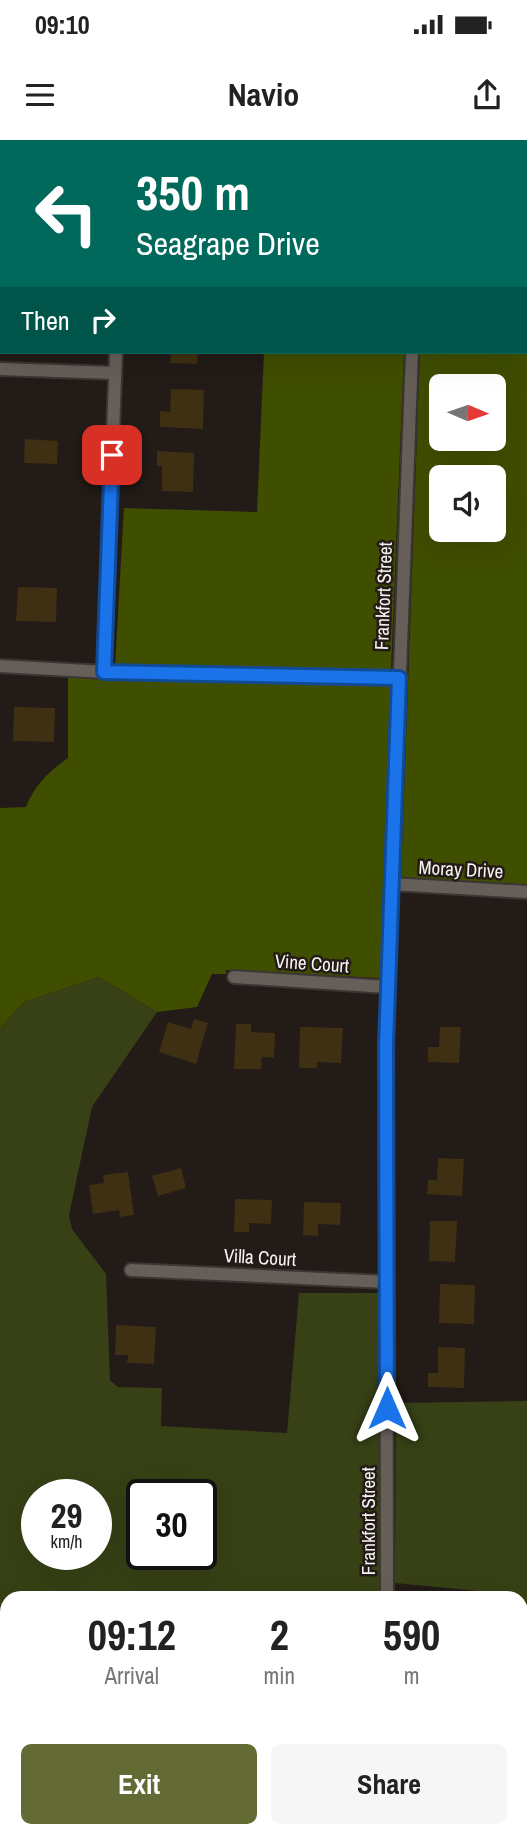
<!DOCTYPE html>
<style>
:root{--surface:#fff;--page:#f6f6f6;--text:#222;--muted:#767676;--accent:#646a34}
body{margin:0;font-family:"Archivo Narrow",sans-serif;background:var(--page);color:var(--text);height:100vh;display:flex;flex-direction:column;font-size:26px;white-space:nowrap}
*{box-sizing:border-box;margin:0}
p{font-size:23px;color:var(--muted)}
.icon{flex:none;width:38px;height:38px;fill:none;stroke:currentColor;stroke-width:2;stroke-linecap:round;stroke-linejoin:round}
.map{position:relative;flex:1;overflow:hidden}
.sheet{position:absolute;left:0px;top:1451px;width:528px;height:247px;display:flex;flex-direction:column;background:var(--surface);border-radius:21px 21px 0 0;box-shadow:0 7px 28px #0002}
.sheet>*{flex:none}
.hud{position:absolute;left:0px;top:0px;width:528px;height:214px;box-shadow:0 7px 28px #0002;background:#00695c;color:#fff;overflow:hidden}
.needle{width:46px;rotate:92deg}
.buttons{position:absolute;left:429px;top:234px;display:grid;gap:14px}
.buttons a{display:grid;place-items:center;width:77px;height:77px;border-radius:10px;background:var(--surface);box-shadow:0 7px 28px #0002;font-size:35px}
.speed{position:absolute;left:21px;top:1339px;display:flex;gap:14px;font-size:35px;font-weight:700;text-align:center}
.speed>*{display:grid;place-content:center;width:91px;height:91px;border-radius:50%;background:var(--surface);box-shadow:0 7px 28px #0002;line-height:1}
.speed small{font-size:18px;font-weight:400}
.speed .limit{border:4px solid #111;border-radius:10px;background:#fff;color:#111}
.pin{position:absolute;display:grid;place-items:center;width:60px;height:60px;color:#fff;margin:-30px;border-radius:14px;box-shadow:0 4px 10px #0006}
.me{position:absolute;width:77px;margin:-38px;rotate:0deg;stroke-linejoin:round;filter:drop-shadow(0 0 5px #0008)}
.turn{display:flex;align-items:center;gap:24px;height:147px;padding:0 21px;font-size:32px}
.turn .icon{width:91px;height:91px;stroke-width:2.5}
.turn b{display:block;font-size:49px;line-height:60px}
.then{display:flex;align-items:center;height:66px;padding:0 21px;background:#0003;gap:14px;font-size:26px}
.eta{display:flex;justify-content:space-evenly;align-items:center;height:119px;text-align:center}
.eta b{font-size:42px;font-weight:700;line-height:49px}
.primary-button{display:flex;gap:14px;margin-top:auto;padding:14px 21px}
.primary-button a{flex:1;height:80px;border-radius:10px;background:var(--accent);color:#fff;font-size:28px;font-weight:700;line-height:80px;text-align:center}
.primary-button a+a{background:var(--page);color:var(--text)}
.status{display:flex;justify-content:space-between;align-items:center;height:49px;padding:0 35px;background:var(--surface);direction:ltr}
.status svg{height:19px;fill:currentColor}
header{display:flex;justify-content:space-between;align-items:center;height:91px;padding:0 21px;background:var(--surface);font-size:32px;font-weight:700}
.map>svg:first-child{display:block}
.green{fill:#374115;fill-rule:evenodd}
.forest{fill:#404e00;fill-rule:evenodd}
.building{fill:#3f2f13}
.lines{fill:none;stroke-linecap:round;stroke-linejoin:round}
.minor-casing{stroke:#3b3633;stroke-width:16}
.minor{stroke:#665e59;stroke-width:12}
.route-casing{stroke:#114b97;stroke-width:18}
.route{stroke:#1a73e8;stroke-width:12}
.labels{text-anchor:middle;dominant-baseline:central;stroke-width:5;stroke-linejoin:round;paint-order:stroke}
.street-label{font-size:19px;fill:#f9f4f1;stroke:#221b17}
</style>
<div class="status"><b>09:10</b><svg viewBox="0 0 49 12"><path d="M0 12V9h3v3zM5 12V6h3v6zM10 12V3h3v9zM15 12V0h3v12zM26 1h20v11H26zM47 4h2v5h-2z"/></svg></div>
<header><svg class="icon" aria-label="menu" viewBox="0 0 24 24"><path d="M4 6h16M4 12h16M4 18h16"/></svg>Navio<svg class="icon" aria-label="share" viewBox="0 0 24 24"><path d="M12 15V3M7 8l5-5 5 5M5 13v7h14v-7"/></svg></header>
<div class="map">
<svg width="527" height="1697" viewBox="0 0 527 1697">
<rect width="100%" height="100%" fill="#221b17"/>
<g class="green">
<path d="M 99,837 L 157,872 L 92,967 L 69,1075 L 72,1089 L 106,1134 L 110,1240 L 118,1247 L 162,1248 L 161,1286 L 287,1293 L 299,1153 L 379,1153 L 379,1458 L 7,1458 L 7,1690 L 218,1691 L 217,1697 L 0,1697 L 0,888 L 24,862 ZM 37,1354 L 96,1354 L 96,1414 L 37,1414 ZM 142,1354 L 201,1354 L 201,1414 L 142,1414 Z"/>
<polygon points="527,1261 527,1513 522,1513 522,1458 511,1458 510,1454 395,1443 396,1263"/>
</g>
<g class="forest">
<polygon points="264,212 404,212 391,531 115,525 124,368 257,372"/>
<path d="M 420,212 L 527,212 L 527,745 L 401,737 ZM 441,247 L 494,247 L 494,299 L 441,299 ZM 441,338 L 494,338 L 494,390 L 441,390 Z"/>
<path d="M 68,537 L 391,545 L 381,838 L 226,830 L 226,834 L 212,834 L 197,867 L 157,872 L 99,837 L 24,862 L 0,888 L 0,668 L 26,667 C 35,645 48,632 68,618 Z"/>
</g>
<g class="building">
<polygon points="171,212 198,212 197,224 170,223"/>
<polygon points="171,249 204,250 203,289 160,287 160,271 170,272"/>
<polygon points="25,299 58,301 57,324 24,323"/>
<polygon points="157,311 194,313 193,352 162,351 162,326 157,326"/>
<polygon points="18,447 57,448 56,482 16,481"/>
<polygon points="14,567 55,568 54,602 13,601"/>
<polygon points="194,879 208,883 196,924 159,912 168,882 191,889"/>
<polygon points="236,884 251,884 251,892 275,893 274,918 262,917 261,929 234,929"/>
<polygon points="300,887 343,888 341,923 317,922 317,928 299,928"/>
<polygon points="440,887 461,887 459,923 428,922 428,907 439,907"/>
<polygon points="438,1018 464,1019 462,1056 427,1054 428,1040 437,1040"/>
<polygon points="181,1028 186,1048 158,1056 152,1036"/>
<polygon points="128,1032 134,1075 120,1077 119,1070 93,1074 89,1045 104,1043 103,1035"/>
<polygon points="235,1059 272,1060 271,1084 249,1083 249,1092 234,1092"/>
<polygon points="304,1062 341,1063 340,1085 318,1084 318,1096 303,1095"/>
<polygon points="430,1081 457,1081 455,1122 429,1121"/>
<polygon points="440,1144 475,1145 474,1184 439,1183"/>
<polygon points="116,1185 156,1187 154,1224 127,1223 128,1215 115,1215"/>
<polygon points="438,1207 465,1208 464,1248 428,1247 428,1233 438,1233"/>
</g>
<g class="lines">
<defs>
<g id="minor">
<polyline points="123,2 123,0"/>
<polyline points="422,2 422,0"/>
<polyline points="0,229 115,233"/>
<polyline points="0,526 104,532 399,538"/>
<polyline points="104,532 116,212"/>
<polyline points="392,744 527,752"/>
<polyline points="234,837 388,847"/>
<polyline points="131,1130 387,1142"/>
<polyline points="387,1458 386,906 412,212"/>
<polyline points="388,1690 388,1697"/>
</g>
</defs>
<use href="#minor" class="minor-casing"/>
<use href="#minor" class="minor"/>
</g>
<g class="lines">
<defs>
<polyline id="route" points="112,315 104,532 399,538 386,906 387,1268"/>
</defs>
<use href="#route" class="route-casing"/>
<use href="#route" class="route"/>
</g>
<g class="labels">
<g class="street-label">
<text transform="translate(383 456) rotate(-88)">Frankfort Street</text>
<text transform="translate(461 729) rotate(3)">Moray Drive</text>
<text transform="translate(312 823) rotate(4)">Vine Court</text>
<text transform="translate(260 1117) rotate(3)">Villa Court</text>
<text transform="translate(368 1381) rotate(-90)">Frankfort Street</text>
</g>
</g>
</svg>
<div class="buttons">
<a><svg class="needle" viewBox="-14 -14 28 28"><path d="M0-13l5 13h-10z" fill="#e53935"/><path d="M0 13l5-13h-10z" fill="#767676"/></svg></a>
<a><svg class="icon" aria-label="sound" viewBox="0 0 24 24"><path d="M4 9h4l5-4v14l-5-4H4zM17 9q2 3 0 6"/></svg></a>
</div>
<div class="speed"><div>29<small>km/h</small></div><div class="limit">30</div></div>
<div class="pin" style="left:112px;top:315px;background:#d93025"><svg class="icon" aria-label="arrive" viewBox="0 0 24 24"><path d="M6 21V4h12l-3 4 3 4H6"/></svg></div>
<svg class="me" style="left:387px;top:1268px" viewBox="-20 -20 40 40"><path d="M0-17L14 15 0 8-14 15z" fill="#1a73e8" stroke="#fff" stroke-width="4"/></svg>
<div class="hud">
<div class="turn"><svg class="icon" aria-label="left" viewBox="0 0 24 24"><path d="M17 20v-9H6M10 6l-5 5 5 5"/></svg><div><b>350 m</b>Seagrape Drive</div></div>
<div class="then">Then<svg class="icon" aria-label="right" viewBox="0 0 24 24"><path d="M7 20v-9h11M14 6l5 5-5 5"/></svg></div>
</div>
<section class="sheet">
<div class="eta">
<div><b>09:12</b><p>Arrival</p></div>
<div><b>2</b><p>min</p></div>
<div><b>590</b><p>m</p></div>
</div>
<div class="primary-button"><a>Exit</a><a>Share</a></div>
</section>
</div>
